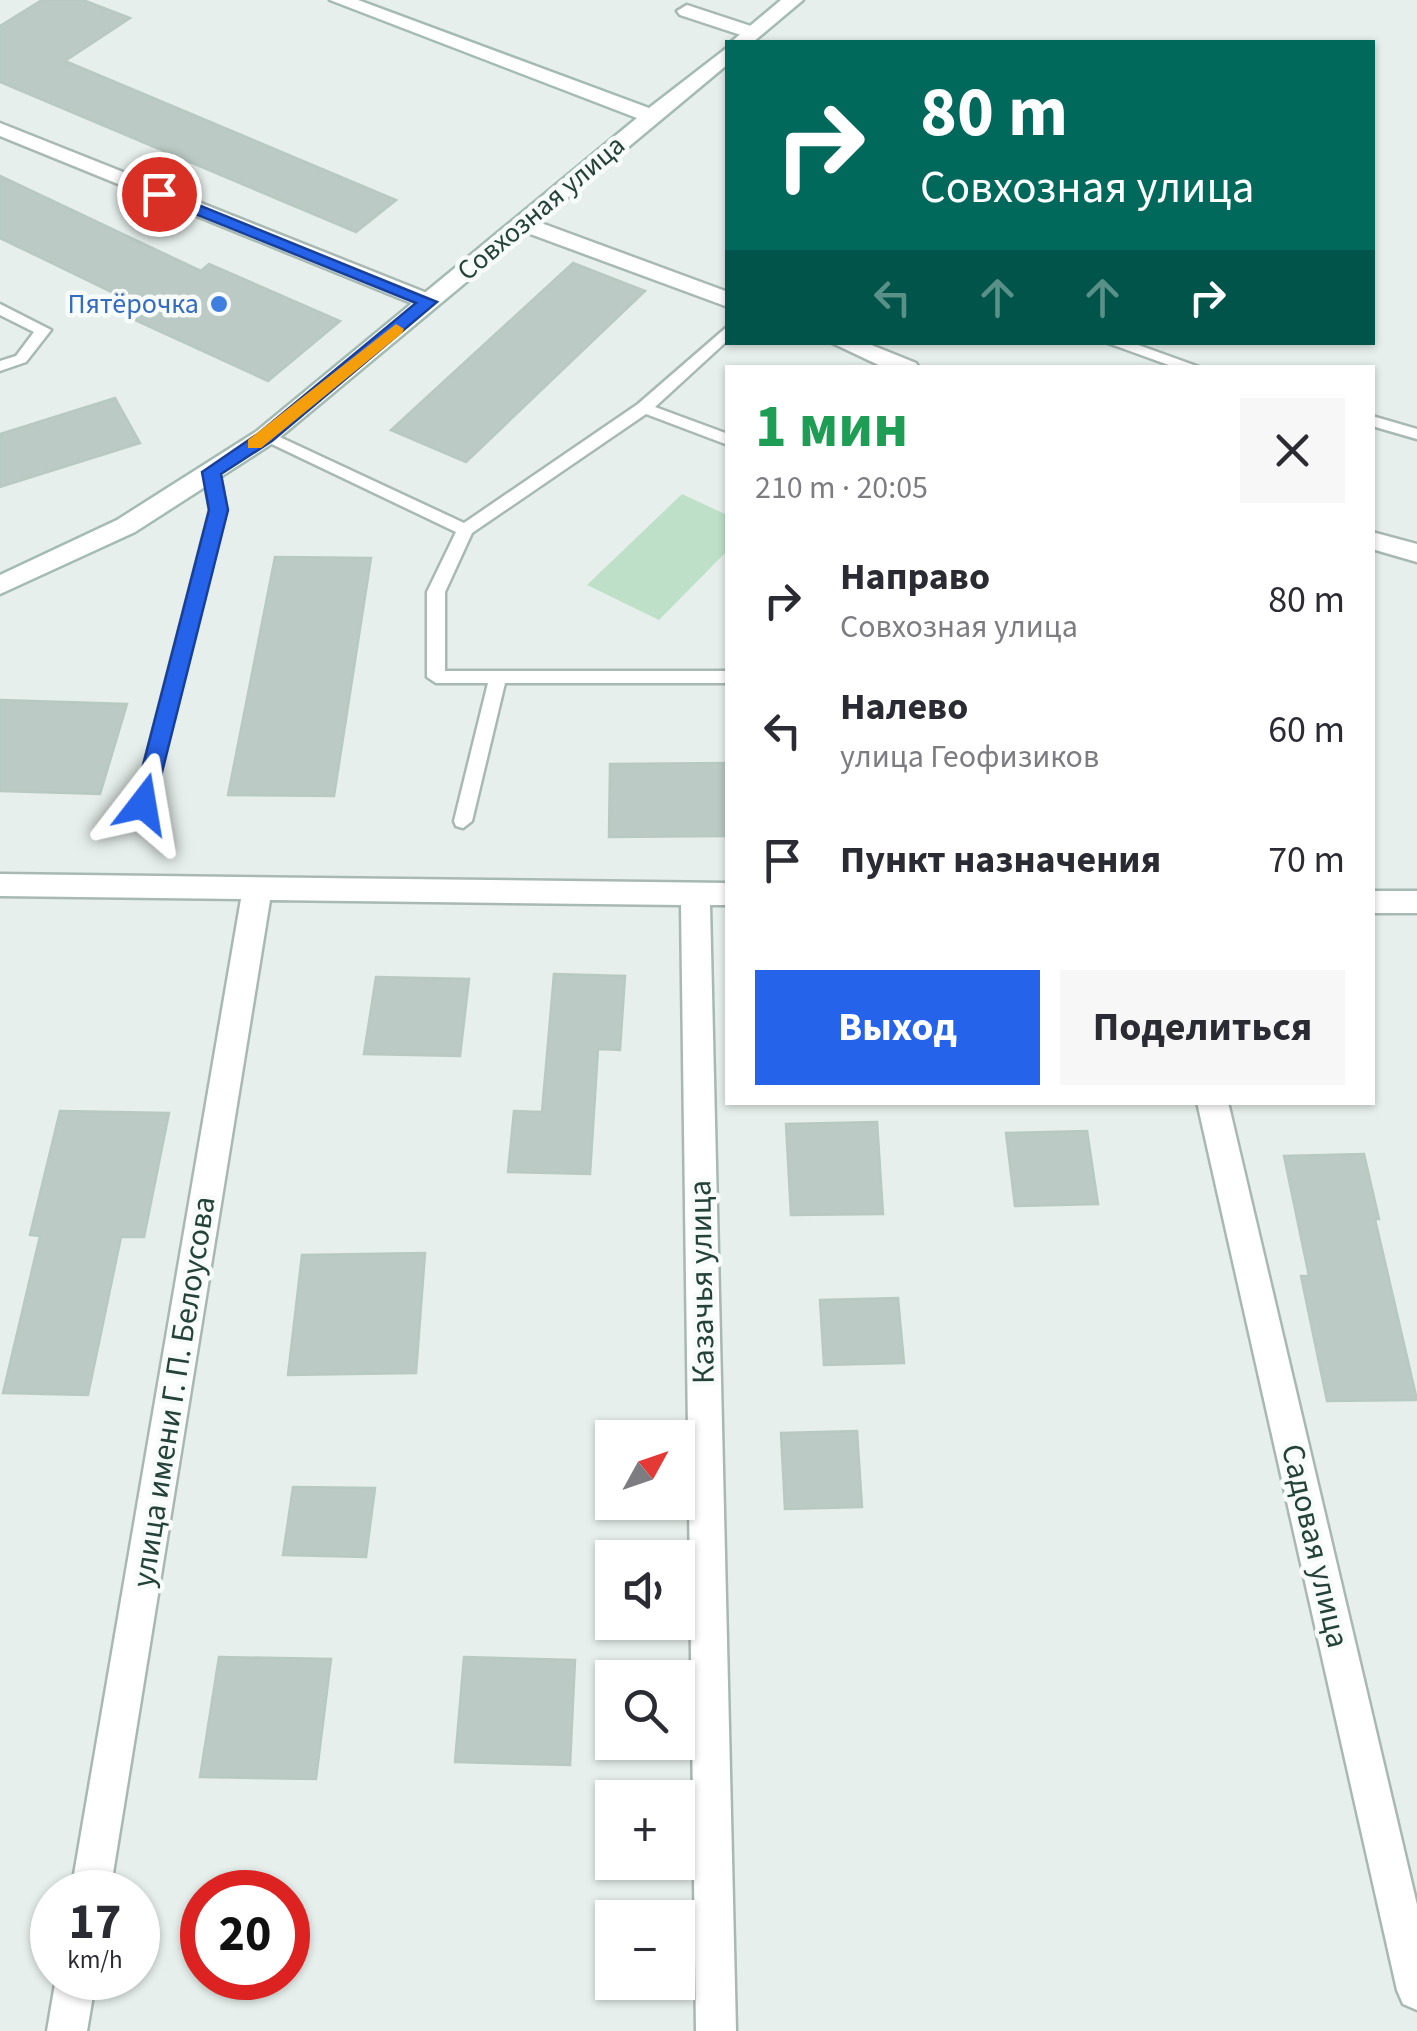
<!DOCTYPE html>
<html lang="ru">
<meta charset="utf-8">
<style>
:root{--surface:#fff;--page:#f7f7f7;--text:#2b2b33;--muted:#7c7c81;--accent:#2563eb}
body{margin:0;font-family:"Source Sans 3",sans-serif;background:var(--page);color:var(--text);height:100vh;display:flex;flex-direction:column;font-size:38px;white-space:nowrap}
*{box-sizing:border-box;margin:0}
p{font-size:32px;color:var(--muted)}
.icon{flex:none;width:55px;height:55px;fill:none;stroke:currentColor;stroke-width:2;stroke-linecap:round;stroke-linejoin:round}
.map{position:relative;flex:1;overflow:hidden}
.drawer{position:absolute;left:725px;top:365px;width:650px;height:740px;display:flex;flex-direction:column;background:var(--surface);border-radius:0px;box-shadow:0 2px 8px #0004}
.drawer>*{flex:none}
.hud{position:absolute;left:725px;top:40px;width:650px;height:305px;border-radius:0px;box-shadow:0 2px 8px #0004;background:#00695c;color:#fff;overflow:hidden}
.needle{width:65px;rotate:50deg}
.controls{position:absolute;left:595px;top:1420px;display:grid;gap:20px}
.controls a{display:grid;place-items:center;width:100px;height:100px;border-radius:0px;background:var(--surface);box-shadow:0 2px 8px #0004;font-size:50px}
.speed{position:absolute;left:30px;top:1870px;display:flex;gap:20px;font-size:50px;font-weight:700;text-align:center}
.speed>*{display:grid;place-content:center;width:130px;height:130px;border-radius:50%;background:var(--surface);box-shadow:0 2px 8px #0004;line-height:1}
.speed small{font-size:25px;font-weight:400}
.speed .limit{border:15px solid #d22;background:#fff;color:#111}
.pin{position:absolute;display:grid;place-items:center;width:85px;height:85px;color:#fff;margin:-42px;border:5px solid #fff;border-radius:50%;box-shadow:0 2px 10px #0007}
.me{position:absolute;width:110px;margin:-55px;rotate:14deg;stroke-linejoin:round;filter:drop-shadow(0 0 8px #0008)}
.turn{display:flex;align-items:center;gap:35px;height:210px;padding:0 30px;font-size:45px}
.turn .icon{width:130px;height:130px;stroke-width:2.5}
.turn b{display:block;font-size:70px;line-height:85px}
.lanes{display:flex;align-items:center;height:95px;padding:0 30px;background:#0003;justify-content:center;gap:50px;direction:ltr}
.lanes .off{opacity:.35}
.round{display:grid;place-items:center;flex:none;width:105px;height:105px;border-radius:0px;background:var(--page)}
.summary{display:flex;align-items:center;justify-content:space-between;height:170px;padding:0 30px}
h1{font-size:60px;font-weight:700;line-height:75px;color:#1e9e55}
.primary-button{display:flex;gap:20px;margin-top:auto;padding:20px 30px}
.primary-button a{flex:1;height:115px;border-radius:0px;background:var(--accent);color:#fff;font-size:40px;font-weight:700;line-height:115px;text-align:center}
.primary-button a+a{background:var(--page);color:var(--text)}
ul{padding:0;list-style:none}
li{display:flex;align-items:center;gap:30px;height:130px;padding:0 30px}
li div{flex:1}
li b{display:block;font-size:38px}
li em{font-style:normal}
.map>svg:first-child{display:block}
.green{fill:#bfe0c8}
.building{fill:#bbcac4;stroke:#b8c9c2;stroke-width:2.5}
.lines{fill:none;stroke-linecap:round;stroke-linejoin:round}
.lane-casing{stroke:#a8b8b2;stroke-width:5}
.street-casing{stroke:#a8b8b2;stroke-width:5}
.secondary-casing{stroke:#a4bbb3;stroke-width:5}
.lane{fill:#fff;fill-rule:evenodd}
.street{fill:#fff;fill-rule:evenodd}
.secondary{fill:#fff;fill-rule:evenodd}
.route{fill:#2563eb;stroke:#184099;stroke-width:2.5}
.slow{fill:#f59e0b}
.shop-dot{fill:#3f7fe0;stroke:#f7fbf9;stroke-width:4}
.labels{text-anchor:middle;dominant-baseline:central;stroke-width:9;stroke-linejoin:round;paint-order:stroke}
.far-street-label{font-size:28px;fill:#24423a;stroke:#f7fbf9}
.far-shop-label{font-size:28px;fill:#366cbe;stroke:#f7fbf9;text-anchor:end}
.street-label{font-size:32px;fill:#24423a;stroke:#f7fbf9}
</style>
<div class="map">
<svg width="1417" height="2031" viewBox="0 0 1417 2031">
<rect width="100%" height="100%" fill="#e6efeb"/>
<polygon class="green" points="682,494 727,515 727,551 659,620 587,585"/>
<g class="building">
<polygon points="42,0 83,0 130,18 65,61 396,200 356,232 0,82 0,26"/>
<polygon points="0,176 201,271 209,264 340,321 268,381 135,320 149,310 0,238"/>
<polygon points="573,263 645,291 466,462 391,430"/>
<polygon points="115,398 140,443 0,487 0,434"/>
<polygon points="275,557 371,558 334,796 228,795"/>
<polygon points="0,700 127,704 100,794 0,791"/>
<polygon points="728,763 728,836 609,837 610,764"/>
<polygon points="554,974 625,976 620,1050 598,1049 590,1174 508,1172 514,1111 542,1112"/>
<polygon points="376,977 469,979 460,1056 364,1054"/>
<polygon points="60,1111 169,1113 144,1237 121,1237 88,1395 3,1393 40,1236 30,1235"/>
<polygon points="877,1122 883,1214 791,1215 786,1124"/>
<polygon points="1087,1131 1098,1204 1015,1206 1006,1133"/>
<polygon points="1364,1154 1379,1219 1375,1219 1417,1400 1327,1401 1301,1276 1309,1276 1284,1156"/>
<polygon points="425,1253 416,1373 288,1375 302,1255"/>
<polygon points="898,1298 904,1363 824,1365 820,1300"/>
<polygon points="857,1431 862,1507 785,1509 781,1433"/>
<polygon points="293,1487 375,1488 366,1557 283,1555"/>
<polygon points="219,1657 331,1659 316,1779 200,1777"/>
<polygon points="464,1657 575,1660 570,1765 455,1762"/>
</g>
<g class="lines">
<defs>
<g id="lane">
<polygon points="0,304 51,330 26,362 0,371 0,361 16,356 34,332 0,315"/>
<polygon points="728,326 728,340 655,407 728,434 728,445 646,414 472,533 445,592 445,671 728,671 728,683 505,683 472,821 463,828 456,826 454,821 488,683 436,683 427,677 427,592 456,532 257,437 265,432 271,433 464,523 638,404"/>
<polygon points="1105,342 1130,342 1202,368 1177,368"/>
<polygon points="1372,416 1417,429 1417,439 1372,426"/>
<polygon points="211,467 219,472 226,510 152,804 143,811 134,804 210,510 203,472"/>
</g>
<g id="street">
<polygon points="687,5 760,29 763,33 753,39 680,15 677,11"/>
<polygon points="0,123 437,297 440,302 429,309 421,307 0,136"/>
<polygon points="522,216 728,292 728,307 514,228 511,223"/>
<polygon points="830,342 864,342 916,363 919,368 885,368"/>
<polygon points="1372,532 1417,544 1417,562 1372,549"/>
<polygon points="0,874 728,883 728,905 710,905 736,2031 696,2031 681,905 270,900 110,1892 71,1892 241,899 0,896"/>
<rect x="1372" y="891" width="45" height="22"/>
<polygon points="1197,1102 1228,1102 1417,1905 1417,2010 1403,2004 1397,1990"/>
<polygon points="56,1978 96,1978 87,2031 47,2031"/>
</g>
<g id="secondary">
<polygon points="330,0 358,0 649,108 728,47 728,64 273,443 135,532 0,594 0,575 117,520 257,431 637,118"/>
<polygon points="781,0 803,0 753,42 731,42"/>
</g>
</defs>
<use href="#lane" class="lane-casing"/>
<use href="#street" class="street-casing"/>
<use href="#secondary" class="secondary-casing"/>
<use href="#lane" class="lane"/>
<use href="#street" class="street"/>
<use href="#secondary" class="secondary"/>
</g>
<polygon class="route" points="159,189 437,302 272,441 221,474 228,510 154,804 143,812 133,804 209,510 202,472 259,433 416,303 153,197 151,194"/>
<polygon class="slow" points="396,324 404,329 402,333 261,448 248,448 248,440"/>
<circle class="shop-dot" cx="219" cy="304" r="10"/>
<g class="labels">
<g class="far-street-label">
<text transform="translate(541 208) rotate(-40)">Совхозная улица</text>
</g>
<g class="far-shop-label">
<text x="199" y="304">Пятёрочка</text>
</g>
<g class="street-label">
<text transform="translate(702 1282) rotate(-91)">Казачья улица</text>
<text transform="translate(174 1392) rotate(-81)">улица имени Г. П. Белоусова</text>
<text transform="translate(1315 1546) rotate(77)">Садовая улица</text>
</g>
</g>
</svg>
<div class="controls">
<a><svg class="needle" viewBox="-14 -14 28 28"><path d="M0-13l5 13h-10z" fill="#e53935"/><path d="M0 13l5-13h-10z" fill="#7c7c81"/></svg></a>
<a><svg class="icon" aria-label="sound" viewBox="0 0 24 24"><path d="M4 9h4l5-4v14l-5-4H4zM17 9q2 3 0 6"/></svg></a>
<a><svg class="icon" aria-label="search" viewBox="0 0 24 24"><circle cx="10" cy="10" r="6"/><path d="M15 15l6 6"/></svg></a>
<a>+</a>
<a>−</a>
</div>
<div class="speed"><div>17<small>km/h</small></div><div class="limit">20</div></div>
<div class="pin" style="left:159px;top:194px;background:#d93025"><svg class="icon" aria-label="arrive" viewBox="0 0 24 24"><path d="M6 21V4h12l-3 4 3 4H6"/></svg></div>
<svg class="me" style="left:143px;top:804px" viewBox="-20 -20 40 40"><path d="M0-17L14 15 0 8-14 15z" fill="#2563eb" stroke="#fff" stroke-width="4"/></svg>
<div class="hud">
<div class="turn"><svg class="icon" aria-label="right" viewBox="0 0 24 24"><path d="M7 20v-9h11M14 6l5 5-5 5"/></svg><div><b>80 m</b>Совхозная улица</div></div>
<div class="lanes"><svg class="icon off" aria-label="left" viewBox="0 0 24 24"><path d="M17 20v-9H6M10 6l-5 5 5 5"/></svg><svg class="icon off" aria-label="ahead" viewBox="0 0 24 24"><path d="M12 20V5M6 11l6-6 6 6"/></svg><svg class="icon off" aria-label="ahead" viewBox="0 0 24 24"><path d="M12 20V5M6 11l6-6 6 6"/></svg><svg class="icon" aria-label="right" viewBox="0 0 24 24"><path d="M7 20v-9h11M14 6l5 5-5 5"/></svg></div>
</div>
<section class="drawer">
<div class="summary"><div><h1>1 мин</h1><p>210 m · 20:05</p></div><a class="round"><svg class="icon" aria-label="close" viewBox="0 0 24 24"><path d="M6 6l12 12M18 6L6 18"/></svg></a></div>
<ul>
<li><svg class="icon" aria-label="right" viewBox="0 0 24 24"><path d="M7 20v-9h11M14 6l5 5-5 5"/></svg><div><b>Направо</b><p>Совхозная улица</p></div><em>80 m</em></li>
<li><svg class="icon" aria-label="left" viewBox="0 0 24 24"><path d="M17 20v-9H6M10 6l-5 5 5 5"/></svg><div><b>Налево</b><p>улица Геофизиков</p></div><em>60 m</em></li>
<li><svg class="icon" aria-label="arrive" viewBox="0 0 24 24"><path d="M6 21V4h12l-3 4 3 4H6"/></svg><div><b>Пункт назначения</b></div><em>70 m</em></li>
</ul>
<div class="primary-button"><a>Выход</a><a>Поделиться</a></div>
</section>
</div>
